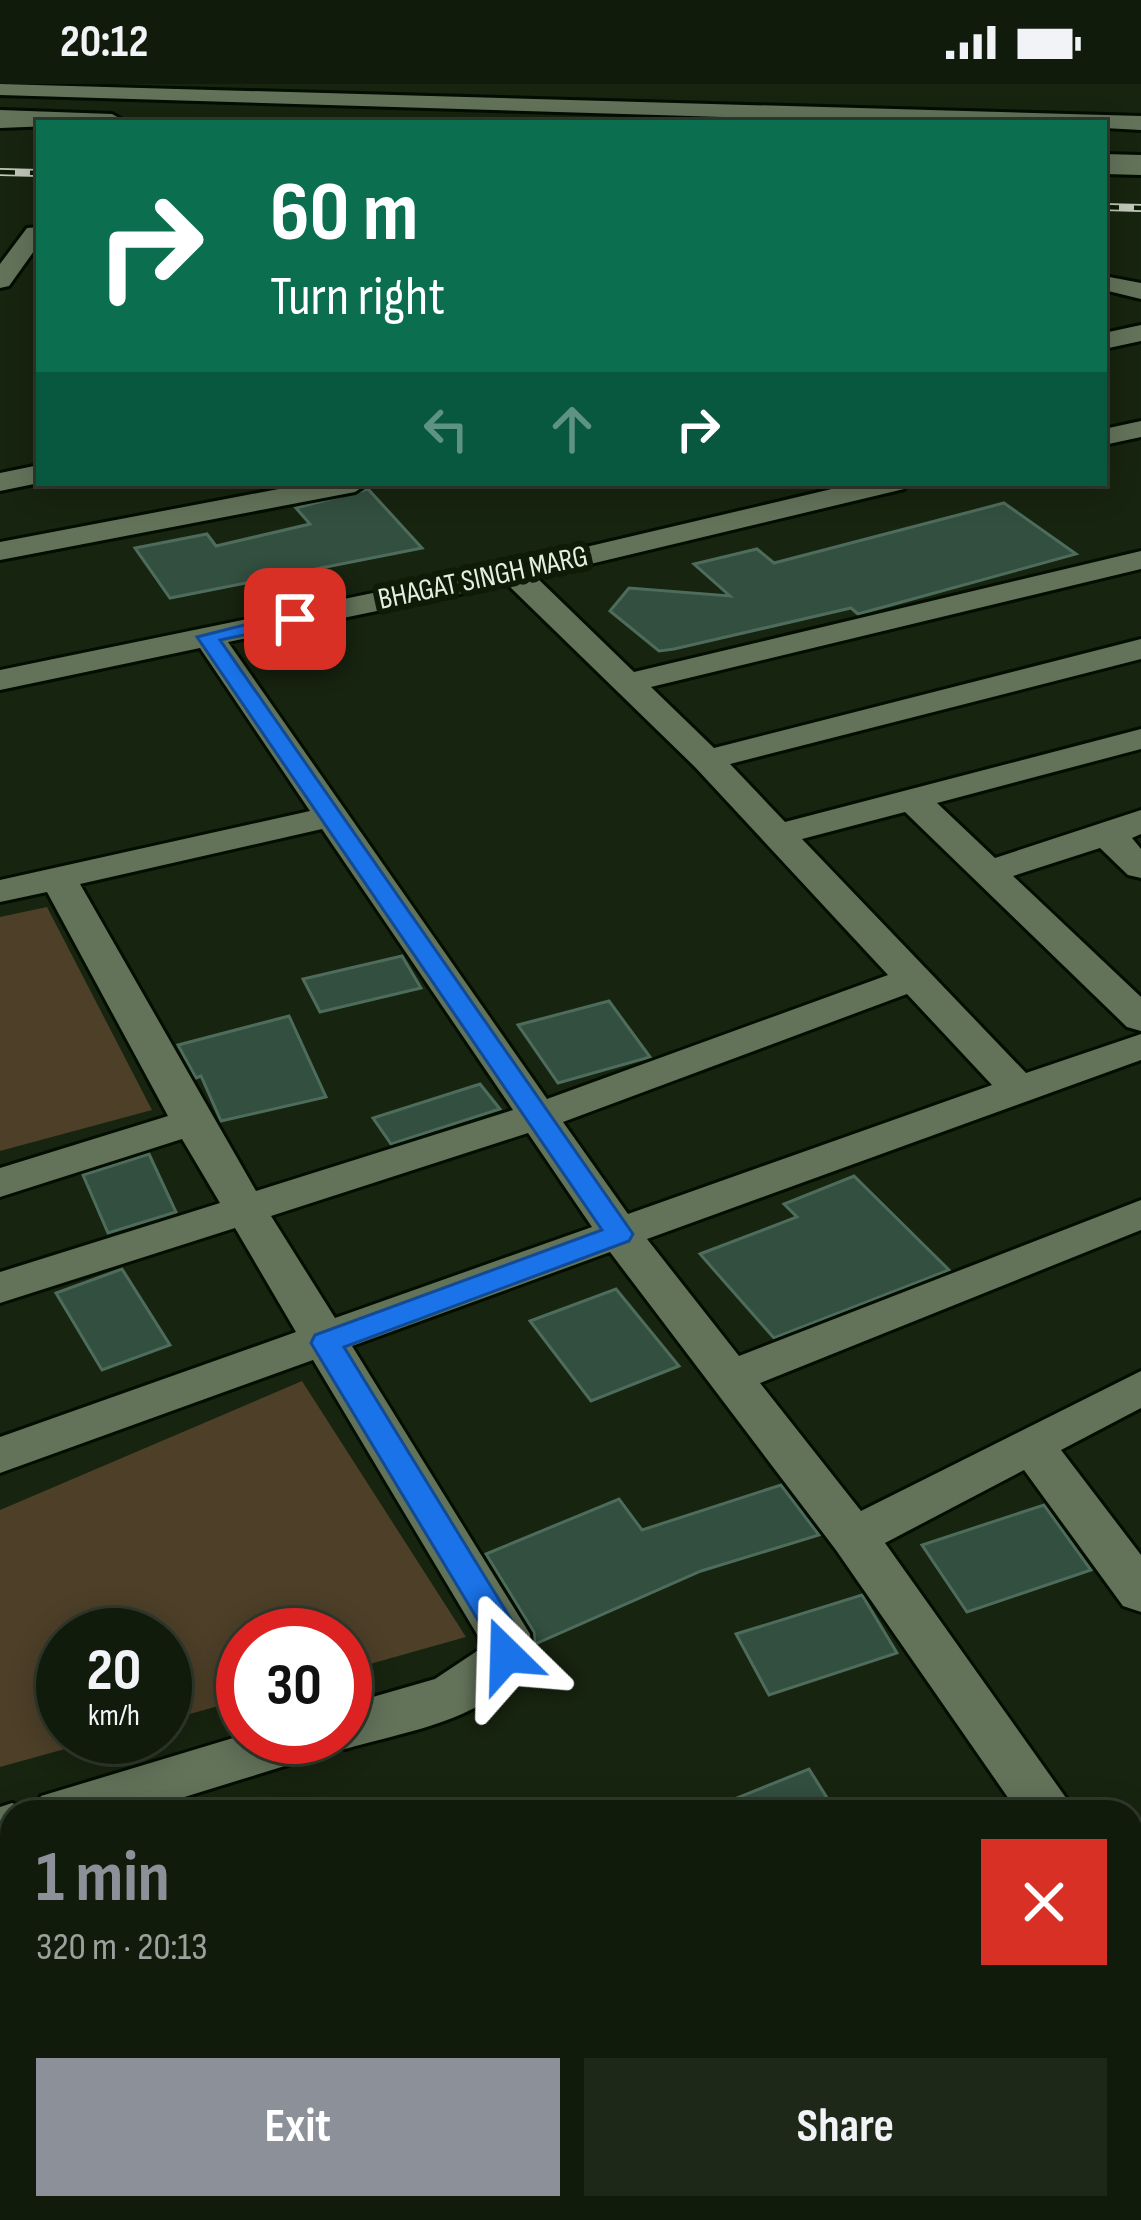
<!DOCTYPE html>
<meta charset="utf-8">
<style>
:root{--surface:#111b0b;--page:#1e2819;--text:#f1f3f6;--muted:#9ca19d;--line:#30392c;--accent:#8c9099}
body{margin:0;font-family:"Sofia Sans Condensed",sans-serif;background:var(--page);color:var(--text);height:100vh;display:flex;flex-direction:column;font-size:45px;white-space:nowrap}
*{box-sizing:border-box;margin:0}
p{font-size:39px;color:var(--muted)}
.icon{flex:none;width:66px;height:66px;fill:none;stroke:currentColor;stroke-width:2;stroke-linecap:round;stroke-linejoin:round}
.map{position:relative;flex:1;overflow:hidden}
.panel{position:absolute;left:0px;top:1716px;width:1143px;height:420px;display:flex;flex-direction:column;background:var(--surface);border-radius:36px 36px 0 0;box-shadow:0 6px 30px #0003,0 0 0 3px var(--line)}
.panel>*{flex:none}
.hud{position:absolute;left:36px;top:36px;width:1071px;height:366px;border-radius:0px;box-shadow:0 6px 30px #0003,0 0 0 3px var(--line);background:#0b6e4f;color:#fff;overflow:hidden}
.speed{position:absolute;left:36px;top:1524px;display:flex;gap:24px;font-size:60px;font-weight:700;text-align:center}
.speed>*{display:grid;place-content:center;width:156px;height:156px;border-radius:50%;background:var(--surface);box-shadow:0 6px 30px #0003,0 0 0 3px var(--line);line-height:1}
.speed small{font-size:30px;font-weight:400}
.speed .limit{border:18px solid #d22;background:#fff;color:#111}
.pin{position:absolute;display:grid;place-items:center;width:102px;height:102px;color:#fff;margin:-51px;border-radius:24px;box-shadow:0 6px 18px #0006}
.me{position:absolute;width:132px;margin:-66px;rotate:338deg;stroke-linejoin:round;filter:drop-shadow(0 0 9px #0008)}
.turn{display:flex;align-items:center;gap:42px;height:252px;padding:0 36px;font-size:54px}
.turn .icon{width:156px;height:156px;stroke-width:2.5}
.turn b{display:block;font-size:84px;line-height:102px}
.lanes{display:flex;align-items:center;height:114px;padding:0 36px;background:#0003;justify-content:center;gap:60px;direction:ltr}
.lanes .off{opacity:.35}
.round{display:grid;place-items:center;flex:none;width:126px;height:126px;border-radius:0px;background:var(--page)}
.overview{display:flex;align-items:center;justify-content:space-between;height:204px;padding:0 36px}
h1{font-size:72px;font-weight:700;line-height:90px;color:var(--accent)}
.button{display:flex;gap:24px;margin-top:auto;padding:24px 36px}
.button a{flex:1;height:138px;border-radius:0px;background:var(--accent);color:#fff;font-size:48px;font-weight:700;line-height:138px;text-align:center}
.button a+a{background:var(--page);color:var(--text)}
.status{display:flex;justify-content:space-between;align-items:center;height:84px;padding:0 60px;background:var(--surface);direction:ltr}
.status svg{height:33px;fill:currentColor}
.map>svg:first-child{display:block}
.green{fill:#4d3f28}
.building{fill:#324f40;stroke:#4e6c5c;stroke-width:3}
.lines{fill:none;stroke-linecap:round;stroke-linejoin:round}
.street-casing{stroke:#030d00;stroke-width:6}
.secondary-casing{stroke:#030d00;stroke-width:6}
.street{fill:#63735a;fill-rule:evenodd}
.secondary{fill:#63735a;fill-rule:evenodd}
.rail-casing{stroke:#bfc8b9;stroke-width:8}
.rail{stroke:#0e1b06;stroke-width:4.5;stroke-dasharray:15;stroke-linecap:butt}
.route{fill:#1a73e8;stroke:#114b97;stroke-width:3}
.labels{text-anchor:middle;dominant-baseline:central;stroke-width:12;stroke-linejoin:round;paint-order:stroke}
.far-street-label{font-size:30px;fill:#e5eee0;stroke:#0e1b06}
</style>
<div class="status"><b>20:12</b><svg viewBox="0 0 49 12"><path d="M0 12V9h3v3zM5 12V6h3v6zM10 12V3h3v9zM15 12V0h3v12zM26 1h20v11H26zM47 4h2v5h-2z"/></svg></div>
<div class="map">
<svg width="1141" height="2136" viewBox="0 0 1141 2136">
<rect width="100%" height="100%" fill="#17240f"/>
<g class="green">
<polygon points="47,823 152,1026 0,1067 0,833"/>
<polygon points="302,1297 466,1553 345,1587 345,1551 243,1551 243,1615 165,1637 165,1551 63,1551 63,1653 108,1653 0,1683 0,1426"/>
</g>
<g class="building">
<polygon points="368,405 422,464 170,514 135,464 207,450 216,462 310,440 296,424"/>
<polygon points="1004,419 1076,470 858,530 851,524 674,565 659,567 610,527 629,504 730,512 694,480 757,465 774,479"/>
<polygon points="402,872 421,904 320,928 303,895"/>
<polygon points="609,917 650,973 558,999 518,941"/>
<polygon points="289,932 326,1013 221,1037 201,992 196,994 178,961"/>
<polygon points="480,1000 500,1025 391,1060 373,1034"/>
<polygon points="149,1070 176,1128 108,1149 83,1091"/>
<polygon points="854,1092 949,1186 774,1254 700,1170 797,1133 784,1120"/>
<polygon points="122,1185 170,1261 102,1286 56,1209"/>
<polygon points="616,1205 679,1282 591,1317 530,1237"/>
<polygon points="781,1401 819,1451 701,1487 535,1560 534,1548 486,1470 619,1415 642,1446"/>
<polygon points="1044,1421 1091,1486 967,1528 922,1461"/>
<polygon points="862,1511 897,1569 769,1611 736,1550"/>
<polygon points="809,1685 836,1728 707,1728 707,1726"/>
</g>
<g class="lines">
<defs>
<g id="street">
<polygon points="0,0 1141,32 1141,46 1104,44 1104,39 923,39 0,11"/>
<polygon points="39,143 39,160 9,202 0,204 0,180 27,144"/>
<polygon points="1104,192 1141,199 1141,215 1104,206"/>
<polygon points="1141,241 1141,257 1104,265 1104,249"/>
<polygon points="1141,337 1141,353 1104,361 1104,345"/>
<polygon points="39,381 39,399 0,407 0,389"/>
<polygon points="310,399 369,399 355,408 0,476 0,458"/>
<path d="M 857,399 L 908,399 L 904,405 L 536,493 L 634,588 L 1141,467 L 1141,485 L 651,603 L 714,664 L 1141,555 L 1141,575 L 730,680 L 785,738 L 1141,645 L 1141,665 L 937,719 L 995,774 L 1141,726 L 1141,750 L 1132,754 L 1141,765 L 1141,794 L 1128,791 L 1100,764 L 1013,792 L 1141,913 L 1141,947 L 1127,943 L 905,728 L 802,755 L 1026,989 L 1141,950 L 1141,976 L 647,1155 L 739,1272 L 1141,1116 L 1141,1146 L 760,1299 L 861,1427 L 1141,1287 L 1141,1324 L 1061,1366 L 1141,1471 L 1141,1528 L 1123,1522 L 1024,1386 L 885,1459 L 1076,1728 L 1018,1728 L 836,1466 L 610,1168 L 352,1262 L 530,1550 L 532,1571 C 498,1635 408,1647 345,1665 L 334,1661 L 330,1668 L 136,1728 L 12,1728 L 12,1765 L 0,1769 L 0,1723 L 12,1719 L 33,1728 L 41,1712 L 243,1651 L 345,1653 L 345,1621 L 435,1595 L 480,1565 L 478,1552 L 313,1276 L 0,1389 L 0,1353 L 296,1248 L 235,1144 L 0,1219 L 0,1188 L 220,1119 L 182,1055 L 0,1113 L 0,1084 L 168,1032 L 47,808 L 0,818 L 0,796 L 310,727 L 200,564 L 0,606 L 0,586 L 514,480 ZM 507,500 L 695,683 L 888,891 L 547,1015 L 228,558 ZM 322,745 L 513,1026 L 256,1107 L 80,800 ZM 907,910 L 992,1001 L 628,1130 L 563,1038 ZM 528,1049 L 592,1143 L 335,1234 L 271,1132 Z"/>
<polygon points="1131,1823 1141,1826 1141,1889 1131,1886"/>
<polygon points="80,2124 171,2124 166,2136 74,2136"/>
<polygon points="761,2124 825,2124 830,2136 766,2136"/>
<polygon points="1013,2124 1077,2124 1082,2136 1018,2136"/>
</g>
<g id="secondary">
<polygon points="0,26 112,30 128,39 0,44"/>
<polygon points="1104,70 1141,71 1141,91 1104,90"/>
</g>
</defs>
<use href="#street" class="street-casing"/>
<use href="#secondary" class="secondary-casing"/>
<use href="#street" class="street"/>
<use href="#secondary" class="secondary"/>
<defs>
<g id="rail">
<polyline points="0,88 39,89"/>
<polyline points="1104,123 1141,124"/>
</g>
</defs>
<use href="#rail" class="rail-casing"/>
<use href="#rail" class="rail"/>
</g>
<polygon class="route" points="295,528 305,535 302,539 220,556 633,1150 629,1157 344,1263 520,1550 518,1580 494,1580 487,1551 311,1259 315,1251 602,1146 197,553"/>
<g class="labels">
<g class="far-street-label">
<text transform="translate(483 494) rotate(-12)">BHAGAT SINGH MARG</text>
</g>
</g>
</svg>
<div class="speed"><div>20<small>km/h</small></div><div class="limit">30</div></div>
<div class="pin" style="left:295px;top:535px;background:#d93025"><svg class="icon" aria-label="arrive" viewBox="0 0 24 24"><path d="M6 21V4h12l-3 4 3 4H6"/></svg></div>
<svg class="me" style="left:506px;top:1571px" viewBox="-20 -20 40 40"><path d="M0-17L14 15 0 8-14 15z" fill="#1a73e8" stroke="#fff" stroke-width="4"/></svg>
<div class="hud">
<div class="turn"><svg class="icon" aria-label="right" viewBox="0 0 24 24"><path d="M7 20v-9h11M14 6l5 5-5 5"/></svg><div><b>60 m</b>Turn right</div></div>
<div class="lanes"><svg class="icon off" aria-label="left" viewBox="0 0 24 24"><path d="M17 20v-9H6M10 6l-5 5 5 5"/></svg><svg class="icon off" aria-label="ahead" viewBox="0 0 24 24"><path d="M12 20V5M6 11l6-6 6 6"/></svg><svg class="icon" aria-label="right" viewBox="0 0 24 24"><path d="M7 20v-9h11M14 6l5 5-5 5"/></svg></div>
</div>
<section class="panel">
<div class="overview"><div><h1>1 min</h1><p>320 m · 20:13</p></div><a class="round" style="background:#d93025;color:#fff"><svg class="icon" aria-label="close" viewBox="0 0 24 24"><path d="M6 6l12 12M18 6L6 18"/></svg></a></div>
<div class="button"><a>Exit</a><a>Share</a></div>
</section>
</div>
